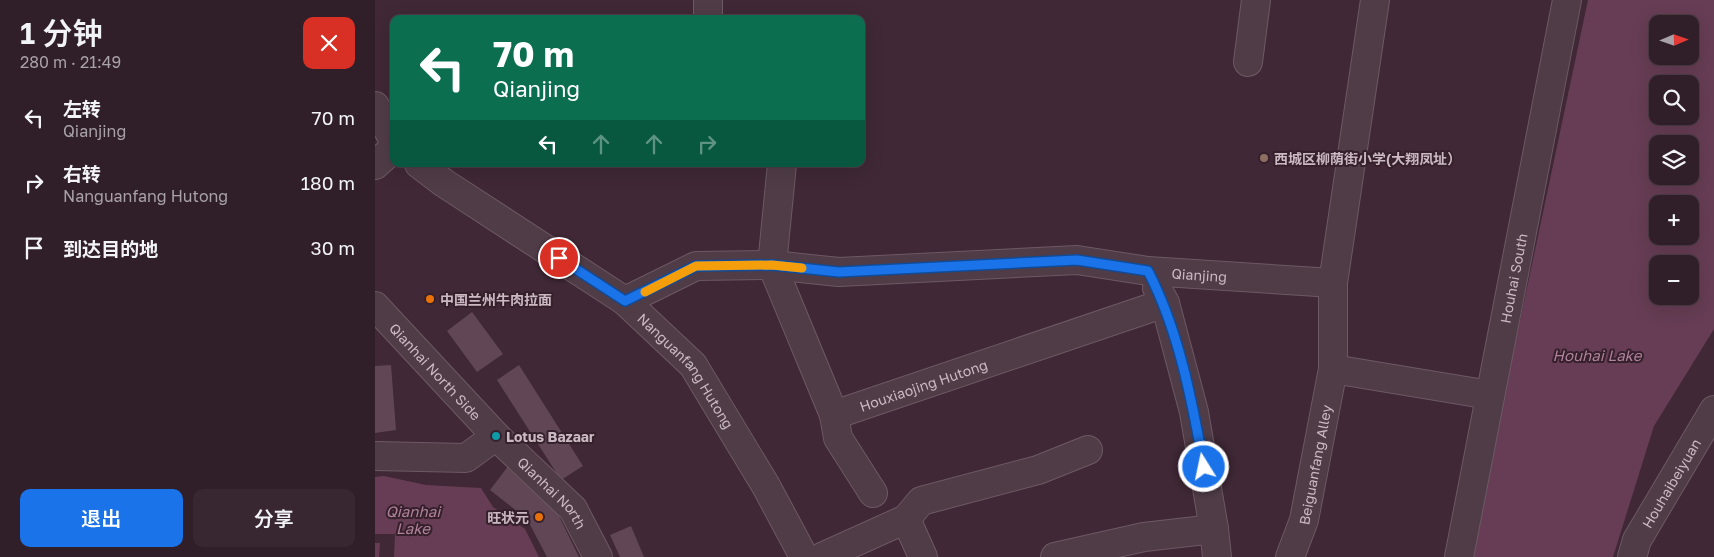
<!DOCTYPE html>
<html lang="zh">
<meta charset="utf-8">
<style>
:root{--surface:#301e28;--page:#382730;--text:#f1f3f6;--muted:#a8a2a8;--line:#4b3c45;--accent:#1a73e8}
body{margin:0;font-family:"Golos Text","Noto Sans SC",sans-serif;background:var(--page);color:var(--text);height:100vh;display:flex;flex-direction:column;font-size:19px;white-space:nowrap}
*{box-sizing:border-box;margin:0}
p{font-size:16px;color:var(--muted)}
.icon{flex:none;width:28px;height:28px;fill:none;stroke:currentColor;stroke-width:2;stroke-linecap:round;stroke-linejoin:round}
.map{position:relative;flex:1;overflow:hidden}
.side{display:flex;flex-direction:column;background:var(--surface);width:375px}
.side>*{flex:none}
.guide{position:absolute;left:15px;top:15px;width:475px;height:152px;border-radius:10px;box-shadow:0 5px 20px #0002,0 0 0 1px var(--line);background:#0b6e4f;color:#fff;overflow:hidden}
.needle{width:32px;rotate:88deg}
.fabs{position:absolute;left:1274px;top:15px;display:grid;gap:10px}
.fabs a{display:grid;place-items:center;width:50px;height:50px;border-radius:10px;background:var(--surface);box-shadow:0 5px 20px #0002,0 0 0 1px var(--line);font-size:25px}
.pin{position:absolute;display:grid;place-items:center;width:42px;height:42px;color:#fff;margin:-21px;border:2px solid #fff;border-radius:50%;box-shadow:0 1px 5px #0007}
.me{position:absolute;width:55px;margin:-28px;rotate:350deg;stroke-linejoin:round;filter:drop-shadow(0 0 4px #0008)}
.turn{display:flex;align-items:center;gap:18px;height:105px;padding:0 20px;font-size:22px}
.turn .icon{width:65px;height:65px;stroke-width:2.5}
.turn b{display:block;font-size:35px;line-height:42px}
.lanes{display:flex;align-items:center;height:48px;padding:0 20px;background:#0003;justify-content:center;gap:25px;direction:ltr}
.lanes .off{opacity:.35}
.round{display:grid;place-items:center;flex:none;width:52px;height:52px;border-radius:10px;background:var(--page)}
.headline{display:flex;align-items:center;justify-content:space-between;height:85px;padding:0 20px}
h1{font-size:30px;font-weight:600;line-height:38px}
.action{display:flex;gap:10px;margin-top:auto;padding:10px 20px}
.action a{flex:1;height:58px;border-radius:10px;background:var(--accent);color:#fff;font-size:20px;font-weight:600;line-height:58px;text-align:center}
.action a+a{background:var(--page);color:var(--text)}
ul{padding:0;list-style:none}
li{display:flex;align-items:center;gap:15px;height:65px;padding:0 20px}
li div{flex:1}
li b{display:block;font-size:19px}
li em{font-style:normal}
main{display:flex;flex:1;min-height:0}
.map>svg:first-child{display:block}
.water{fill:#663d54;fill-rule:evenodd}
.pier{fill:#402836}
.building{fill:#614755}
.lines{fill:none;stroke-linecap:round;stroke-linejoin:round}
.minor-casing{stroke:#6d5965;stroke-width:30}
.minor{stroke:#503c47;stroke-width:28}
.route-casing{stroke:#114b97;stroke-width:12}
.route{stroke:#1a73e8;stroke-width:9}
.slow{stroke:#f59e0b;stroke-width:9}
.education-dot{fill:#8d6e63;stroke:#35202c;stroke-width:2}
.food-dot{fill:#e8710a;stroke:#35202c;stroke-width:2}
.culture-dot{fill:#0f9aa8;stroke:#35202c;stroke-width:2}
.labels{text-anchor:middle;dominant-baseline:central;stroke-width:4;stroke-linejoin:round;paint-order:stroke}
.poi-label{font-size:14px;font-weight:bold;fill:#cab8c2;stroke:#35202c;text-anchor:start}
.street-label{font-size:14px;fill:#cab8c2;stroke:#35202c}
.water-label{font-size:15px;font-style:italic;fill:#b0829c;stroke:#35202c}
</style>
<main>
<section class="side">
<div class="headline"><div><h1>1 分钟</h1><p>280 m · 21:49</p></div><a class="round" style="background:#d93025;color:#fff"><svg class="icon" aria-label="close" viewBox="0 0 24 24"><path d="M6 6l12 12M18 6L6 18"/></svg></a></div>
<ul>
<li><svg class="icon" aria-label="left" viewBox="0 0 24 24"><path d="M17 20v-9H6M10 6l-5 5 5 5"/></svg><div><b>左转</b><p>Qianjing</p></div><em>70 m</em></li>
<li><svg class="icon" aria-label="right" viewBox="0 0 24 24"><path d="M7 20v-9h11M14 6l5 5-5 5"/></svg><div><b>右转</b><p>Nanguanfang Hutong</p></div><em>180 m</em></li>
<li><svg class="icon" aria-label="arrive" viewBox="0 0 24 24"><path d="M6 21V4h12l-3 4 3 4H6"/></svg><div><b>到达目的地</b></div><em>30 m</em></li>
</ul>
<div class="action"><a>退出</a><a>分享</a></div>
</section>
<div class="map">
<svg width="1339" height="557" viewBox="0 0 1339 557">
<rect width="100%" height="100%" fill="#402836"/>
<g class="water">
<path d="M 1213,0 L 1339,0 L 1339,329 L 1279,426 L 1238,557 L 1095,557 ZM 1282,24 L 1315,24 L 1315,56 L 1282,56 ZM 1282,84 L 1315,84 L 1315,116 L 1282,116 ZM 1282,144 L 1315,144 L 1315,176 L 1282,176 ZM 1282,204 L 1315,204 L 1315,236 L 1282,236 ZM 1282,264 L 1315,264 L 1315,296 L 1282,296 Z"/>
<polygon points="9,476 51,485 106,488 118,507 150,529 164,557 0,557 0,477"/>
</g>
<polygon class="pier" points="0,534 20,534 19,557 4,557 5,543 0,543"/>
<g class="building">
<polygon points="97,312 128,354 102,372 72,331"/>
<polygon points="16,365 21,430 0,433 0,366"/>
<polygon points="144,365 208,466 186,480 122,380"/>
<polygon points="134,465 183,514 204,557 172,557 152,519 115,490"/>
<polygon points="256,526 269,557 245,557 235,535"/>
</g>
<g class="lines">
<defs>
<g id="minor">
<polyline points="333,19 333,0"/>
<polyline points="873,62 881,0"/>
<polyline points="0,106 19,141"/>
<path id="s1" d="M 44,164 L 69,183 L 250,301 L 318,365 L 391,486 L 429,557"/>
<path id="s2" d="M 407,164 L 397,265 L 459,415 L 790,303"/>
<polyline points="0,165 19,148"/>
<polyline points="782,288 790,303 819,412 839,529"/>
<path id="s3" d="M 250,301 L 321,266 L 397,265 L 464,272 L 702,260 L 773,271 L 958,283"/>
<path id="s4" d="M 0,306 L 121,436 L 198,509 L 223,557"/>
<polyline points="958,369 1115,395"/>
<polyline points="459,415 463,438 498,493"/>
<polyline points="0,456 91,458 121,436"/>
<polyline points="531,519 546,501 663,470 713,450"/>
<polyline points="447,557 531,519 548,557"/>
<polyline points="680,557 769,537 839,529 842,557"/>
<path id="s5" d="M 915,557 L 929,520 L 958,369 L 958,283 L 1000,0"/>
<path id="s6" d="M 1084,557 L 1192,0"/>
<path id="s7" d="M 1257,557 L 1262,540 L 1339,410"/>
</g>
</defs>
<use href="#minor" class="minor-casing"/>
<use href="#minor" class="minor"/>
</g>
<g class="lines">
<defs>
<path id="route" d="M 184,258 L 250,301 L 321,266 L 397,265 L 464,272 L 702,260 L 773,271 C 804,331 817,401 829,467"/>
</defs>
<use href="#route" class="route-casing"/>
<use href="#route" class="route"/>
<polyline class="slow" points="270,292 321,266 397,265 427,268"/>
</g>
<circle class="education-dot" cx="889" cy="158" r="5"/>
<g class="food-dot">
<circle cx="55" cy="299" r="5"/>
<circle cx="164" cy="517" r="5"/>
</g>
<circle class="culture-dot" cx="121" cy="436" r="5"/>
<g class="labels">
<g class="poi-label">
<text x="899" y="158">西城区柳荫街小学(大翔凤址）</text>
<text x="65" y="299">中国兰州牛肉拉面</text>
<text x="131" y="436">Lotus Bazaar</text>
<text x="154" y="517" text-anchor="end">旺状元</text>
</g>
<g class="street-label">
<text stroke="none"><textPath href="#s3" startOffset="584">Qianjing</textPath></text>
<text stroke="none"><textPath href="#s6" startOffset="284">Houhai South</textPath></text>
<text stroke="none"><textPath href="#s4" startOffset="89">Qianhai North Side</textPath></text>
<text stroke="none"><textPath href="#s1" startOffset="341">Nanguanfang Hutong</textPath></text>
<text stroke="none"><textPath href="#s2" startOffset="358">Houxiaojing Hutong</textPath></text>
<text stroke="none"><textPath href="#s5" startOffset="96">Beiguanfang Alley</textPath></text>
<text stroke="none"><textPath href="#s7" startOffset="84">Houhaibeiyuan</textPath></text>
<text stroke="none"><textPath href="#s4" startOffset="258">Qianhai North</textPath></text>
</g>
<g class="water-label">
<text x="1222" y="355">Houhai Lake</text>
<text x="38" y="511">Qianhai<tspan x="38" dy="17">Lake</tspan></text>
</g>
</g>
</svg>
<div class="fabs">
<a><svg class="needle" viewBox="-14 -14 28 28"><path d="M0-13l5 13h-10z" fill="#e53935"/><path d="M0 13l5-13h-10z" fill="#a8a2a8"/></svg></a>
<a><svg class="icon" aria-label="search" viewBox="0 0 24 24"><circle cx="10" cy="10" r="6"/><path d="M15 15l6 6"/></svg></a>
<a><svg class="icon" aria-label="layers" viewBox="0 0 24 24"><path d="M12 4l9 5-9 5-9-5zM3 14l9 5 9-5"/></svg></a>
<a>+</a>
<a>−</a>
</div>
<div class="pin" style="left:184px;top:258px;background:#d93025"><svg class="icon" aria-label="arrive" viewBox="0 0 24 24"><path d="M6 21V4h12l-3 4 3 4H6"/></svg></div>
<svg class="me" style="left:829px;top:467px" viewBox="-20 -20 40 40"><circle r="17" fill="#1a73e8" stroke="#fff" stroke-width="3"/><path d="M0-11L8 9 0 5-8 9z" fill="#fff"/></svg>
<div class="guide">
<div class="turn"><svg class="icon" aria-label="left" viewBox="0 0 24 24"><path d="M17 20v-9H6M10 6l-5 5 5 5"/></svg><div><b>70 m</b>Qianjing</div></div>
<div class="lanes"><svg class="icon" aria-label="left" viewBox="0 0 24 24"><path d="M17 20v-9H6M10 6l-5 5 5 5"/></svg><svg class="icon off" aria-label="ahead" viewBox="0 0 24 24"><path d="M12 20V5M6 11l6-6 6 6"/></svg><svg class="icon off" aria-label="ahead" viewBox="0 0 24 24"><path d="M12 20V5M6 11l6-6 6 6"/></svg><svg class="icon off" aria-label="right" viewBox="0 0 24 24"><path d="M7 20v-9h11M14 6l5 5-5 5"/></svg></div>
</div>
</div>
</main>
